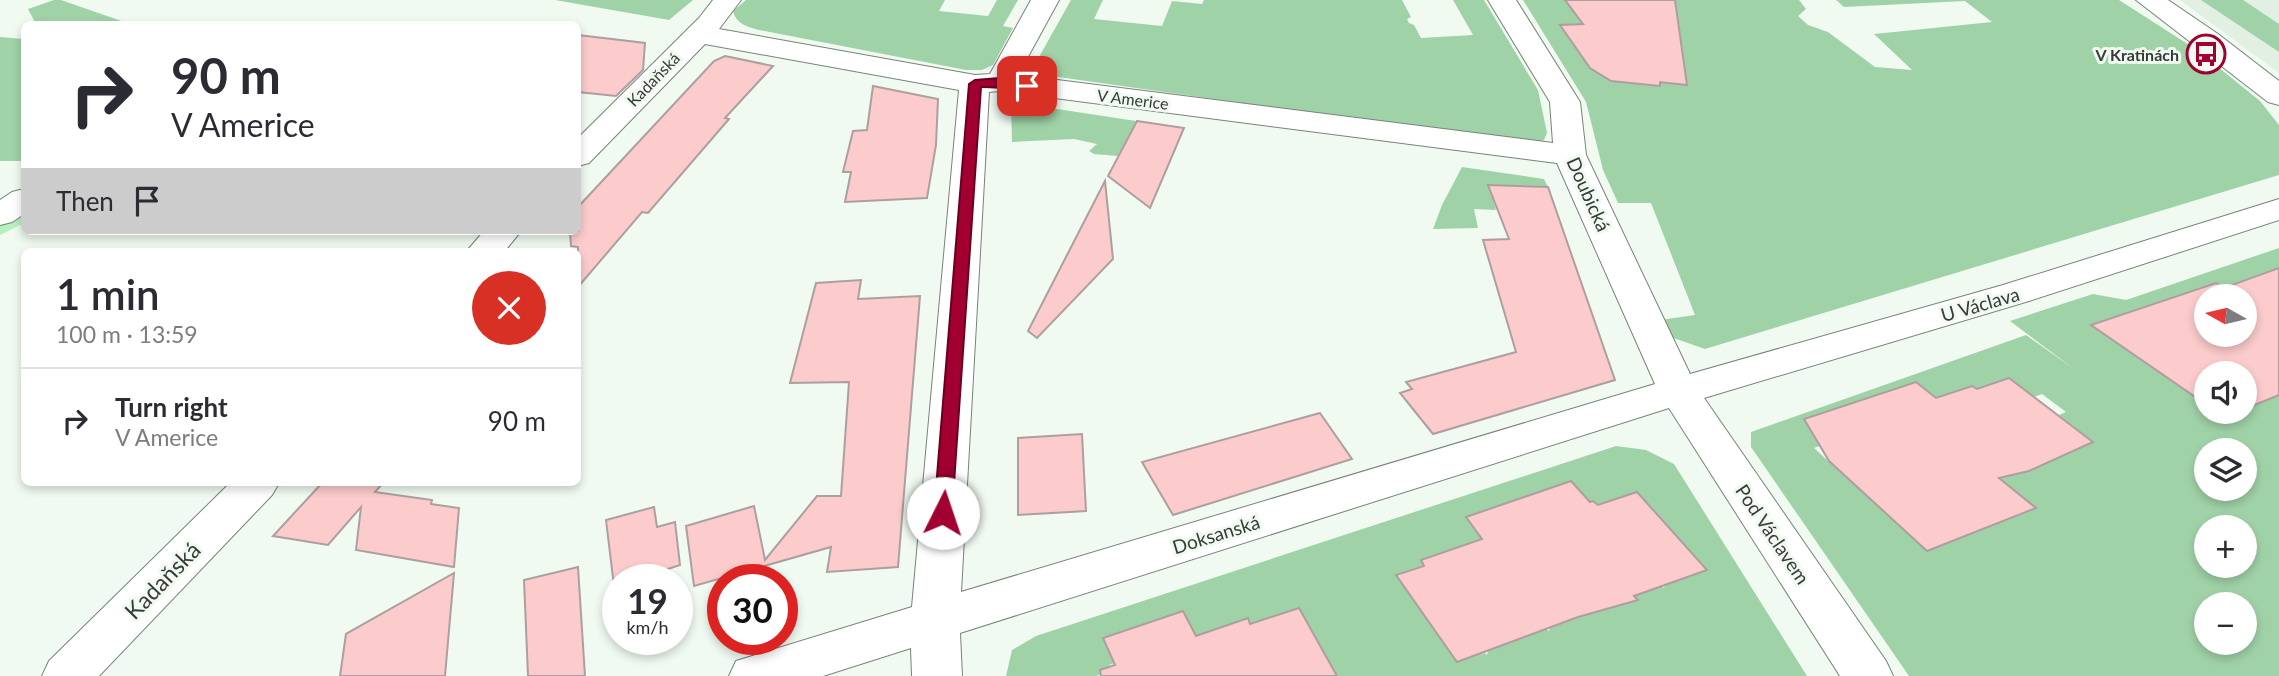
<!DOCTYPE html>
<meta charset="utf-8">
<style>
:root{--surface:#fff;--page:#f2f2f3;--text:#2b2b33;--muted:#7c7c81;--line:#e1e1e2}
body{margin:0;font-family:Lato,sans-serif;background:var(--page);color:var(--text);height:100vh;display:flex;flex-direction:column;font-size:26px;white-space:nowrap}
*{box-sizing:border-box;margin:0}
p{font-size:23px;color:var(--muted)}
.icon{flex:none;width:38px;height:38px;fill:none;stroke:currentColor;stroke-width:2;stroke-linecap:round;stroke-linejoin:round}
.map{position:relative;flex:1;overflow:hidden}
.drawer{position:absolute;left:21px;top:248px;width:560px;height:238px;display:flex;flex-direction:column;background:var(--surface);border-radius:10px;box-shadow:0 4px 10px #0003}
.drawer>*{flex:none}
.guide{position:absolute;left:21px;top:21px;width:560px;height:214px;border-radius:10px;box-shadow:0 4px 10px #0003;background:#fff;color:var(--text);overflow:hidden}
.needle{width:46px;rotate:278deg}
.fabs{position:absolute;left:2194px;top:284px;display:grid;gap:14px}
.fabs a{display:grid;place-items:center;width:63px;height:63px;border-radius:50%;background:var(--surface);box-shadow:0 4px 10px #0003;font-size:35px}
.speed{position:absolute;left:602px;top:564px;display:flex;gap:14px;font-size:35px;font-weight:700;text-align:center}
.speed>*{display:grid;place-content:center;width:91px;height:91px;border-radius:50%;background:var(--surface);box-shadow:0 4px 10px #0003;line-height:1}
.speed small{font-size:18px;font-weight:400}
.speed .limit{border:10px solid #d22;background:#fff;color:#111}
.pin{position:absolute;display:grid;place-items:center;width:60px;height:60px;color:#fff;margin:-30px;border-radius:14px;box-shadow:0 4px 10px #0006}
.me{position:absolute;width:77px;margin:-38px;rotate:4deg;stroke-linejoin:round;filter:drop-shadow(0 0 5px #0008)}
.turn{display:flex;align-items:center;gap:24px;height:147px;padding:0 35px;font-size:32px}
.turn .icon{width:91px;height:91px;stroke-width:2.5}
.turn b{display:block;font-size:49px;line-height:60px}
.then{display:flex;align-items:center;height:66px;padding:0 35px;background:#0003;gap:14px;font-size:26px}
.round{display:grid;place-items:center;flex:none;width:74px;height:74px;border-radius:37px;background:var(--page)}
.head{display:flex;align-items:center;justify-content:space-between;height:119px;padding:0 35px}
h1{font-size:42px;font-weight:600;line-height:52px}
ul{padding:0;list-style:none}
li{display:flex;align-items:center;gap:21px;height:105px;padding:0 35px;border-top:2px solid var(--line)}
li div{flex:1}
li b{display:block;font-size:26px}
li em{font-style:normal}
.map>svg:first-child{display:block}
.built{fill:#e1f0e2}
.green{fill:#a0d2a7;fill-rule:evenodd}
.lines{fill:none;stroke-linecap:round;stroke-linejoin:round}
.stream{fill:#b4f1bd;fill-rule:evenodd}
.building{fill:#fccbcc;stroke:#ad9f9f;stroke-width:2;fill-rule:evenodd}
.minor-casing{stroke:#79827a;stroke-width:2}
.minor{fill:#fff;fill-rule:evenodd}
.route{fill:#a10031;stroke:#690020;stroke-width:2}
.labels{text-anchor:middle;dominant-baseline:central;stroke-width:6;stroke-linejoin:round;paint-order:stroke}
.far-poi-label{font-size:16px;font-weight:bold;fill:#373b37;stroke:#f0faf1;text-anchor:end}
.far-street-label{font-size:16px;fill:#373b37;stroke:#f0faf1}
.street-label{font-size:19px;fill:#373b37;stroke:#f0faf1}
.near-street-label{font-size:23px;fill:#373b37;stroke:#f0faf1}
</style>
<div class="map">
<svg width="2279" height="676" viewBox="0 0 2279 676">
<rect width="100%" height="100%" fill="#f0faf1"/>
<polygon class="built" points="2180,0 2279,0 2279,73"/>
<g class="green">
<polygon points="54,0 61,0 130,24 36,24 28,9"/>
<polygon points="555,0 693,0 669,20"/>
<path d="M 746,0 L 945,0 L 939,11 L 988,16 L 997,0 L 1018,0 L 1003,26 L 1013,28 L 993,65 L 982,70 L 966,70 L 759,30 C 748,27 736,24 733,11 Z"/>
<polygon points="1071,0 1103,0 1094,19 1162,26 1172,1 1202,4 1204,0 1402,0 1411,17 1407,19 1409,23 1414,25 1421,38 1473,35 1453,0 1484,0 1538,90 1547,133 1544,140 1532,144 1030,73"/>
<path d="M 1523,0 L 1799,0 L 1806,9 L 1798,16 L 1808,25 L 1828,32 L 1875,67 L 1912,70 L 1874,34 L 1992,22 L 1965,1 L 1844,7 L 1836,0 L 2119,0 L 2197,50 L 2260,101 L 2279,125 L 2279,175 L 1705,349 L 1665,335 L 1660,320 L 1695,315 L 1651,203 L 1618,203 L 1603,170 L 1586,102 ZM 1561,25 L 1687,84 L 1660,82 L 1659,86 C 1602,80 1591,76 1561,25 Z"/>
<polygon points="2201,0 2243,0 2279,24 2279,52"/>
<polygon points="0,37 24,39 24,161 0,161"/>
<polygon points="1011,102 1136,121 1137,121 1118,156 1094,154 1089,151 1097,144 1074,139 1012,142"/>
<polygon points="1462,167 1544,179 1548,187 1489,185 1496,210 1474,209 1478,228 1433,229 1442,205"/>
<path d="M 2279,248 L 2279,268 L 2224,288 L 2092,325 L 2207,405 L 2207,411 L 2215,411 L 2224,417 L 2245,411 L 2245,409 L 2279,395 L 2279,676 L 1909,676 L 1751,447 L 1751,432 L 2026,335 L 2074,369 L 2010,321 L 2093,294 L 2126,300 ZM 2009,378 L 2034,397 L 2042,394 L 2066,412 L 2059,415 L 2093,442 L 2060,457 L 1999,478 L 2035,508 L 2026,512 L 1989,482 L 1987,528 L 1927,551 L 1814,448 L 1836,440 L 1860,400 L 1869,397 L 1890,414 L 1972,386 L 1977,389 ZM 2207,450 L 2245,450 L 2245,488 L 2207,488 ZM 2207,527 L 2245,527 L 2245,565 L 2207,565 ZM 2207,604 L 2245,604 L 2245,642 L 2207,642 Z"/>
<path d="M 1616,446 L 1646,450 L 1674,464 L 1807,676 L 1337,676 L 1299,608 L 1250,624 L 1247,618 L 1196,636 L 1183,611 L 1170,616 L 1129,658 L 1117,633 L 1103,638 L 1114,663 L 1109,665 L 1113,671 L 1096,676 L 1006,676 L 1012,650 L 1036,636 ZM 1593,501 L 1707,570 L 1665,585 L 1664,588 L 1661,586 L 1608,606 L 1610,608 L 1605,608 L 1550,628 L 1549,631 L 1546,629 L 1488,651 L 1487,655 L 1485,653 L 1457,662 L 1397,574 L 1424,565 L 1421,560 L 1482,539 L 1466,517 Z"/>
</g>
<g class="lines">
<polygon class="stream" points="24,213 24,223 0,235 0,225"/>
</g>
<g class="building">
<polygon points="1565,0 1675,0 1687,85 1660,82 1660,86 1611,81 1590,68 1560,25 1583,24"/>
<polygon points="578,35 645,43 643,70 616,96 578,92"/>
<polygon points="725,56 773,66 725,118 729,119 648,213 642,212 578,287 578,247 571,246 570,231 578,231 578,207 714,61"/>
<polygon points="873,86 938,99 936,145 927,198 845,202 851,172 843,172 853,131 867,130"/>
<polygon points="1137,121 1184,128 1150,208 1108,176"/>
<polygon points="1105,181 1113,259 1037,338 1028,331"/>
<polygon points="1488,185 1548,187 1615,380 1433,434 1400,393 1412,389 1406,382 1516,352 1483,240 1509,239"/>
<path d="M 2279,268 L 2279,395 L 2245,409 L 2245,373 L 2207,373 L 2207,405 L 2091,325 L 2216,283 L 2224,288 ZM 2207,296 L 2245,296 L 2245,334 L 2207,334 Z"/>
<polygon points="861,280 858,299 920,296 898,567 827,572 831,547 694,586 686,526 754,506 765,560 817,496 841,496 849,382 790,383 816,283"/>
<polygon points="2009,378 2093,442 2029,471 1999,478 2036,508 1927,551 1829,461 1804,419 1916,382 1936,398 1972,386 1977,389"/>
<polygon points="1320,413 1352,459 1173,515 1142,462"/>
<polygon points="1082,434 1086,511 1018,515 1018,438"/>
<polygon points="1571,481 1590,502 1593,501 1598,505 1637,492 1707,570 1634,596 1638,600 1578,617 1457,662 1396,575 1424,566 1421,560 1482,539 1466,517"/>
<polygon points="322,483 383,483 375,492 432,500 431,504 459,508 454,567 356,550 361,507 328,545 273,536"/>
<polygon points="654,507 657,527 675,522 680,565 637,579 618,579 618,585 614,586 606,520"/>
<polygon points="578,567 585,676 528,676 524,580"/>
<polygon points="454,573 445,676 340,676 346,634"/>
<polygon points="1299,608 1337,676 1101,676 1100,670 1115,665 1103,638 1183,611 1196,636 1248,618 1250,624"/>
</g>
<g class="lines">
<defs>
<g id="minor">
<path d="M 713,0 L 741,0 L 719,29 L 975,75 L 990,74 L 1031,0 L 1059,0 L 1018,75 L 1553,143 L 1550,102 L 1488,0 L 1516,0 L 1580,102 L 1586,155 L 1690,374 L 2003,285 L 2279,199 L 2279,220 L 2029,301 L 1704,398 L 1886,661 L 1893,676 L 1840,676 L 1669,408 L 960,633 L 962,676 L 912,676 L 911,648 L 823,676 L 729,676 L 736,661 L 912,607 L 959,90 L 705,44 L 589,163 L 578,166 L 578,138 L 699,18 ZM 1000,91 L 1557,163 L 1655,384 L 961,592 L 989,92 Z"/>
<polygon points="2136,0 2168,0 2218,34 2279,81 2279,105 2268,102"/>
<polygon points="24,189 24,214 12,222 0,225 0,200 12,192"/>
<polygon points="484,231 521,231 504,252 466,252"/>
<polygon points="230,483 279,483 272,495 99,676 42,676 49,661"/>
</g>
</defs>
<use href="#minor" class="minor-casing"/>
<use href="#minor" class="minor"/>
</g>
<path class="route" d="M 1000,78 L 1027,82 L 1033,86 C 1025,92 994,86 981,87 L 952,513 L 950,518 L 937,518 L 934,513 L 969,84 L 975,80 Z"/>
<defs>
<symbol id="bus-ring" viewBox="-11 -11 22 22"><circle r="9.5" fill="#f0faf1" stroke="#a10031" stroke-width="1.5"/><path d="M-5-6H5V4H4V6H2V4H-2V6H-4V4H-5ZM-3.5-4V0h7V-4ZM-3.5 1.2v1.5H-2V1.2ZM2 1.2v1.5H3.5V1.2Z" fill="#a10031"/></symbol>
</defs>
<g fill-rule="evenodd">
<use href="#bus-ring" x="2184" y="32" width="44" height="44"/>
</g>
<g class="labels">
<g class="far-poi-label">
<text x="2179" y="54">V Kratinách</text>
</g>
<g class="far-street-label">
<text transform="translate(653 79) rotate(-46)">Kadaňská</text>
<text transform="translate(1133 99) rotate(7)">V Americe</text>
</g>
<g class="street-label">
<text transform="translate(1589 194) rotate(66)">Doubická</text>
<text transform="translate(1980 304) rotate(-16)">U Václava</text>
<text transform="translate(1216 534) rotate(-17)">Doksanská</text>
<text transform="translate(1773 534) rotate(56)">Pod Václavem</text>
</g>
<g class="near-street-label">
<text transform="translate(162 580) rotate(-46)">Kadaňská</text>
</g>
</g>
</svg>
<div class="fabs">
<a><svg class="needle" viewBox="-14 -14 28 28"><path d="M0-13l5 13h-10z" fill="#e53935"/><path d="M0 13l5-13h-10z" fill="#7c7c81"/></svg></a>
<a><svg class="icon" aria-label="sound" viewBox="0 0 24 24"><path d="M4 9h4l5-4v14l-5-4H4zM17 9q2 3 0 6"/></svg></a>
<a><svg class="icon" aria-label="layers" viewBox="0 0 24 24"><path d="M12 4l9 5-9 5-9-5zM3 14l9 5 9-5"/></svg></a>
<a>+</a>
<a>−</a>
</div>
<div class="speed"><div>19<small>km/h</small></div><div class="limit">30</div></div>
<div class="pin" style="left:1027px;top:86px;background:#d93025"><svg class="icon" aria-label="arrive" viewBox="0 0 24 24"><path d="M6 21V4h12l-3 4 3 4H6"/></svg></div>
<svg class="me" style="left:943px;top:513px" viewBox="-20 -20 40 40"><circle r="19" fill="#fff"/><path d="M0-13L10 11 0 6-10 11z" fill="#a10031"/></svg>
<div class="guide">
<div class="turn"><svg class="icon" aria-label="right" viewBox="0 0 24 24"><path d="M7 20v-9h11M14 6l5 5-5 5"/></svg><div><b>90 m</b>V Americe</div></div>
<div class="then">Then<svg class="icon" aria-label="arrive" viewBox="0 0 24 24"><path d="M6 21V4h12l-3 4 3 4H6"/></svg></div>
</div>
<section class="drawer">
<div class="head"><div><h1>1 min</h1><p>100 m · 13:59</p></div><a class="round" style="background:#d93025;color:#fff"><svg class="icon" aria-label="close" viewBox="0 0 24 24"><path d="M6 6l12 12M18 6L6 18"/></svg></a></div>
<ul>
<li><svg class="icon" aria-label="right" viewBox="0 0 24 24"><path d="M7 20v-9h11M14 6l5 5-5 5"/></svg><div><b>Turn right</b><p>V Americe</p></div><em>90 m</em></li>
</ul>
</section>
</div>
